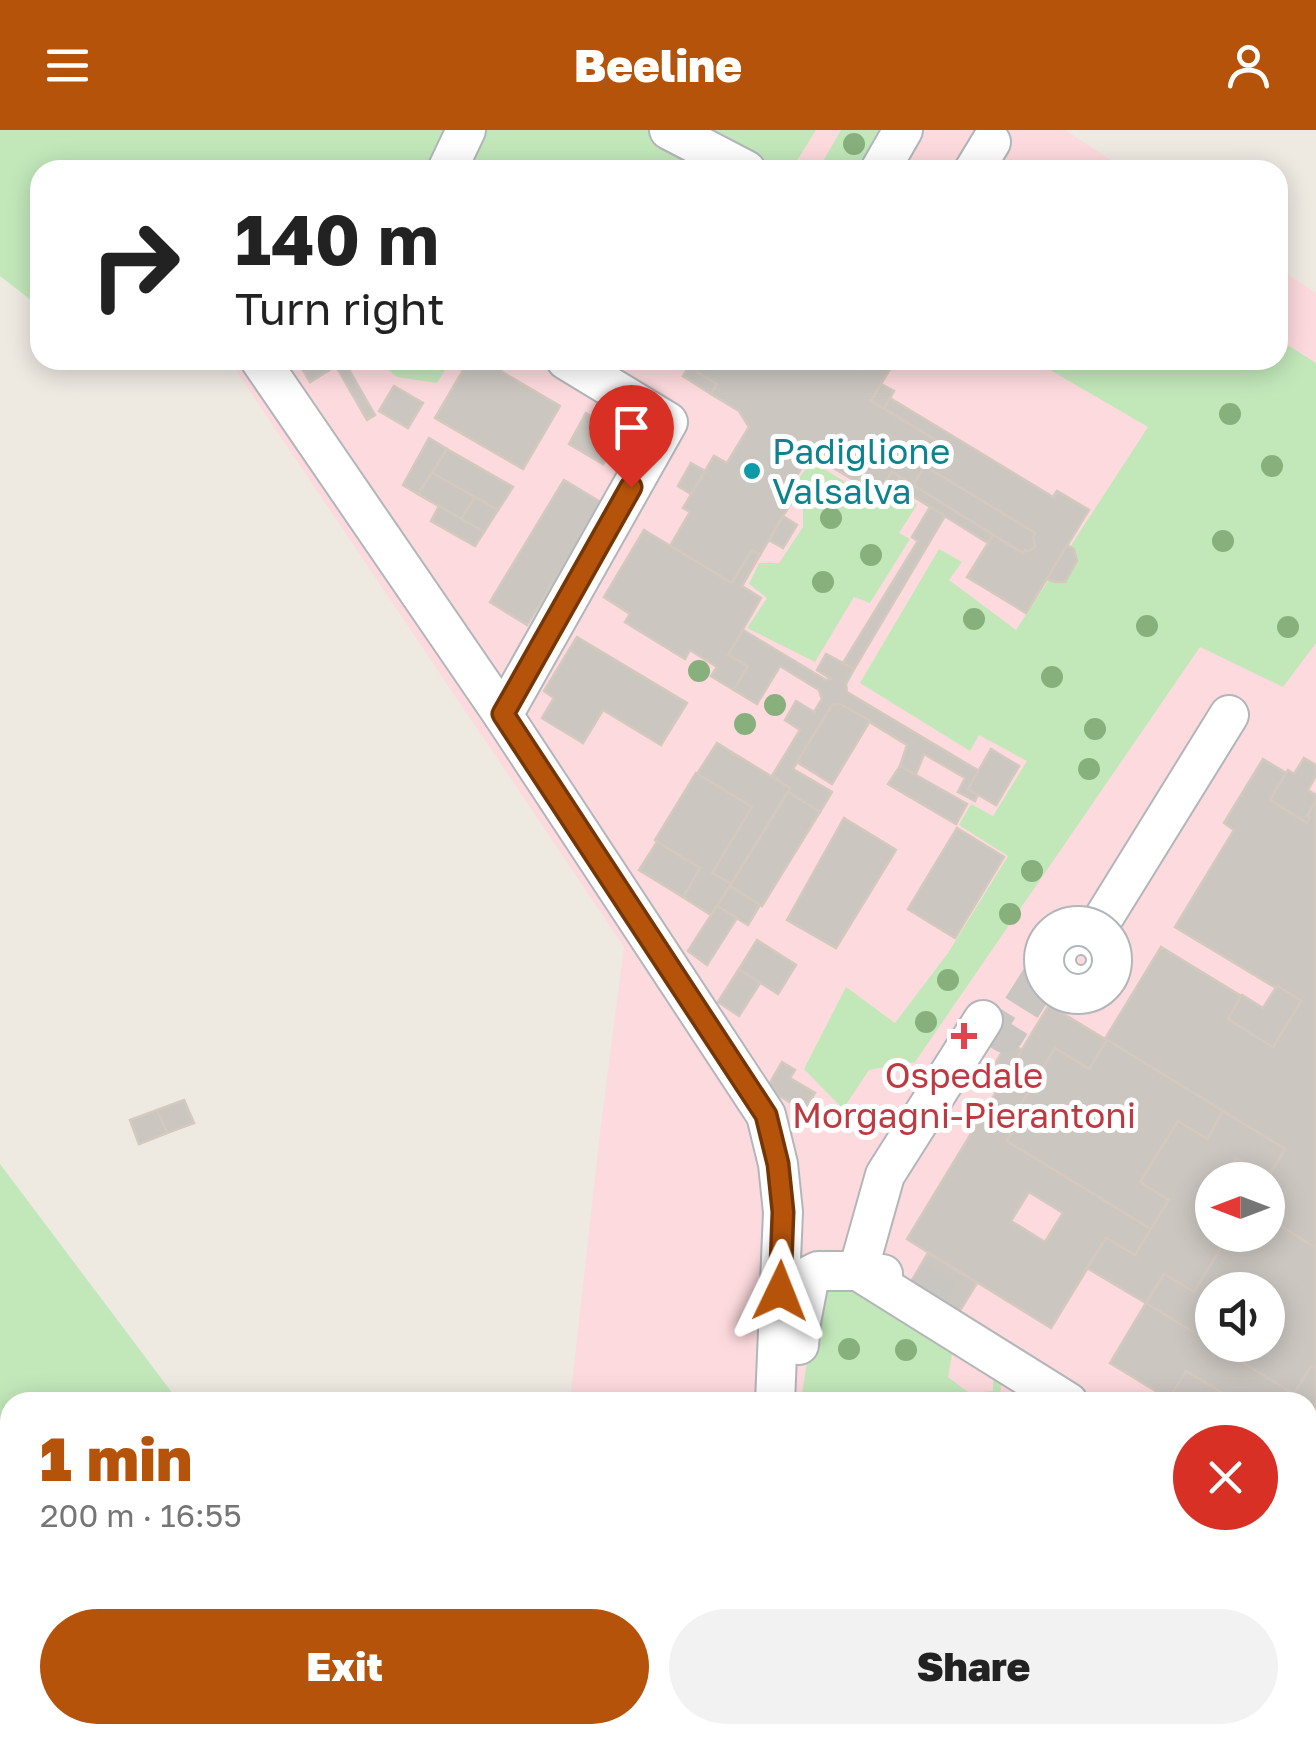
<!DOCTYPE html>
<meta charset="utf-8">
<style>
:root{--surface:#fff;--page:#f2f2f2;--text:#222;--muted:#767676;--accent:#b45309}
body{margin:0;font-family:"Golos Text",sans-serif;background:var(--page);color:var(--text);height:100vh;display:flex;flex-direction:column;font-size:38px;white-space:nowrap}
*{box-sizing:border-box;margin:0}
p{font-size:32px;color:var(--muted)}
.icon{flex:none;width:55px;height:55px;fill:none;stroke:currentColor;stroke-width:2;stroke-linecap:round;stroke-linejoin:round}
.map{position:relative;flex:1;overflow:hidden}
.panel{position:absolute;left:0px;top:1262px;width:1318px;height:352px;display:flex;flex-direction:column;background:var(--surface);border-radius:30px 30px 0 0;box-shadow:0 5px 25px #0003}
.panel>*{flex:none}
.guide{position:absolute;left:30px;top:30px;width:1258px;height:210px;border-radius:30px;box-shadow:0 5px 25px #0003;background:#fff;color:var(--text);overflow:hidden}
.needle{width:65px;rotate:270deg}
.fabs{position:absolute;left:1195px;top:1032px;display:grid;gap:20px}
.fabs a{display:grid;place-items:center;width:90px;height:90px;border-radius:50%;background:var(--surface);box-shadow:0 5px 25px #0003;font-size:50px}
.pin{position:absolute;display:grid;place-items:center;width:85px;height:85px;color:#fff;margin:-102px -42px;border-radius:50% 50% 50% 0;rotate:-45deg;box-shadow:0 0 10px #0007}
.pin .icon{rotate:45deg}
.me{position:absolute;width:110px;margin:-55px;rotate:2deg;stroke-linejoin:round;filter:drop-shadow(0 0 8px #0008)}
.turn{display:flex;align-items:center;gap:35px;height:210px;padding:0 40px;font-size:45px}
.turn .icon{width:130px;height:130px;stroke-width:2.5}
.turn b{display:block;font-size:70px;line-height:85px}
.round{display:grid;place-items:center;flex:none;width:105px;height:105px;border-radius:52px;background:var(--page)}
.head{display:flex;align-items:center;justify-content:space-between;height:170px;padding:0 40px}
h1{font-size:60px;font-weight:800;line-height:75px;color:var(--accent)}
.button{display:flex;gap:20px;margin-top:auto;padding:20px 40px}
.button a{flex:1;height:115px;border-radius:60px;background:var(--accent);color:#fff;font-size:40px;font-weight:800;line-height:115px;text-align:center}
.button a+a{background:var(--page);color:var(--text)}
header{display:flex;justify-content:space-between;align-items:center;height:130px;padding:0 40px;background:var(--accent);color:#fff;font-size:45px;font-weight:800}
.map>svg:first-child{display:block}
.medical{fill:#fddadd;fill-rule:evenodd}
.green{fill:#c2e8ba}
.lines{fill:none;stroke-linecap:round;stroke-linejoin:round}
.river{stroke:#a0e5ff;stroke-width:58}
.building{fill:#cbc6c0;stroke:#d3c9bf;stroke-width:2.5;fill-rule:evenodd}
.minor-tunnel{stroke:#c9c6c2;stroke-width:38;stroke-dasharray:38 19;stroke-linecap:butt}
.minor-casing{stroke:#b2b6ba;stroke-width:42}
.minor{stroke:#fff;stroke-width:38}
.minor-bridge-casing{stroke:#b2b6ba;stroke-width:42;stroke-linecap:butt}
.minor-bridge{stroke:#fff;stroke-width:38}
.tree{fill:#88b07d}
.route-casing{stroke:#753606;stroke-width:25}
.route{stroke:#b45309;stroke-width:18}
.culture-dot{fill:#0f9aa8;stroke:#fff;stroke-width:4}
.health-dot{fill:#e0444e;stroke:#fff;stroke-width:4}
.labels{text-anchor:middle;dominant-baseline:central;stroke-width:10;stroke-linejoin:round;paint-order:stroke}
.culture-label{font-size:35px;fill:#0d838f;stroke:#fff;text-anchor:start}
.health-label{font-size:35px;fill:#be3a42;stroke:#fff}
</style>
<header><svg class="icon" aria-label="menu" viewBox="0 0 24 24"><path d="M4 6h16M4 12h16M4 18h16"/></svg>Beeline<svg class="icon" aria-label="person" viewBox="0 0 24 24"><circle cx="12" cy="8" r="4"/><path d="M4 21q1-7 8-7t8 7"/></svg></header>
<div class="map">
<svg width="1316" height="1614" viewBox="0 0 1316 1614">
<rect width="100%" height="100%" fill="#eee9e1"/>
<g class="medical">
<polygon points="241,0 1065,0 1126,40 222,40"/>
<path d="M 1278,138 L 1316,163 L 1316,1614 L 745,1614 L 710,1605 L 1308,1605 L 1308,1272 L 570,1272 L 601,995 L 624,817 L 229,230 L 1278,230 ZM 1212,1050 L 1268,1050 L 1268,1105 L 1212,1105 ZM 1212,1160 L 1268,1160 L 1268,1215 L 1212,1215 Z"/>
</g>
<g class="green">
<polygon points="0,0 816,0 791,40 583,40 569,32 564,40 40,40 40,177 0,146"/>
<polygon points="841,0 890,0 867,40 818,40"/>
<polygon points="1278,209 1316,233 1316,513 1283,557 1200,517 915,932 869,940 843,979 804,939 846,857 895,893 948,823 1008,726 959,695 971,674 993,686 1027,631 979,605 970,621 860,553 939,419 962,432 949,450 1016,500 1148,297 1033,230 1278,230"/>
<polygon points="376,230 451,230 437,253 397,247"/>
<polygon points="819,336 885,376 899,363 917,375 899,403 910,409 870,473 854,467 815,532 747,498 767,468 749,454 759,433 779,433 803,397 803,372 789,361 805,340"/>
<polygon points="0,1034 179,1272 10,1272 10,1360 0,1349"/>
<polygon points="851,1155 953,1219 948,1247 969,1263 993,1261 993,1248 1001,1252 1000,1272 801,1272 817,1164"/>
<polygon points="0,1534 10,1550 10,1605 43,1605 48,1614 0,1614"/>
<polygon points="192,1605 412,1605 416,1614 198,1614"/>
<polygon points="794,1605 977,1605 974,1614 794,1614"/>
</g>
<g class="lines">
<g class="river">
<polyline points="0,1406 10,1418"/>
<polyline points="173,1605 181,1614"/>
</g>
</g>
<g class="building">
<polygon points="297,230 343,230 344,231 310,252"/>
<polygon points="469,230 482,230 560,276 523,339 435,288"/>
<polygon points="693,230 704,230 697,242 717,254 711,264 683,246"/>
<polygon points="704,230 843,230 859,239 864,230 876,230 890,239 871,271 939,312 913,355 892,342 883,355 863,343 857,352 820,330 804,334 783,367 792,372 783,386 760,425 752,420 732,453 670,416 690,382 683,378 714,326 727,333 749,297 739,281 711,264 717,254 697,242"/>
<polygon points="344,231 375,285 367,290 336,236"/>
<polygon points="881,254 894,261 884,278 871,271"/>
<polygon points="394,256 423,273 408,298 379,281"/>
<polygon points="890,268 1053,367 1057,361 1089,380 1026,483 967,447 993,405 1023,423 1025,420 1029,421 1035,417 1033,407 1035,403 925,336 939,312 884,278"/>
<polygon points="586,283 621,303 603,334 569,314"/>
<polygon points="429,308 447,319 418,364 403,355"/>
<polygon points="447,319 513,357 498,380 432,343"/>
<polygon points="691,333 705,341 691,364 678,356"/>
<polygon points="925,336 1035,403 1033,407 1035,417 1029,421 1025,420 1023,423 913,355"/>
<polygon points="892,342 900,347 886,370 857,352 863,343 883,355"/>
<polygon points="432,343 475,367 461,389 418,364"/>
<polygon points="900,347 993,405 988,413 895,355"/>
<polygon points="564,350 602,373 527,495 490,472"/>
<polygon points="475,367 498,380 484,402 461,389"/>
<polygon points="439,376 484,402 475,416 431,391"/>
<polygon points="930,377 945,386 854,539 843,533 918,411 912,407"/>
<polygon points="783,386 797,395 783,418 769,410"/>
<polygon points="644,400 732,453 752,420 760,425 742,456 761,468 728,525 748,536 734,560 711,546 717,537 690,520 685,529 625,492 630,484 604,467"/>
<polygon points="1067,415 1074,419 1077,431 1065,452 1055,452 1047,449"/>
<polygon points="743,500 826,550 831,549 817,540 826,524 854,539 846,554 847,562 979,641 968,659 978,665 975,671 958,662 965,648 924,624 916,644 900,636 907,615 840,574 832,575 793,639 832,662 820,682 788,662 790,658 772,646 800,600 785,590 796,571 814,582 822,569 819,560 780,536 757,574 734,560 748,536 728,525"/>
<polygon points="577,507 687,573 661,615 603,580 583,613 542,588 554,568 544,561"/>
<polygon points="840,574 870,591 832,654 797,632 832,575"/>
<polygon points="717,613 790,658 731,754 712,743 752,677 697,644"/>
<polygon points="991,619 1019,636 996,675 968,659"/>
<polygon points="1304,628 1316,635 1316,645 1308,660 1316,665 1316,671 1307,686 1310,687 1307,693 1270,670 1288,640 1294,644"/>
<path d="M 1263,629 L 1286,643 L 1270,670 L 1307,693 L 1310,687 L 1307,686 L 1316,671 L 1316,1118 L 1268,1088 L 1268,1050 L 1223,1050 L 1236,1028 L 1268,1048 L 1285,1019 L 1107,910 L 1089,939 L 1055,918 L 1020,976 L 1026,980 L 1007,1011 L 1151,1099 L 1135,1125 L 1106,1108 L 1051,1198 L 907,1109 L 1049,875 L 1105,909 L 1161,817 L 1241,866 L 1228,889 L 1273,917 L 1301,871 L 1277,856 L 1276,858 L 1175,797 L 1234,700 L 1224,693 ZM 1029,1062 L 1063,1083 L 1045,1112 L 1011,1091 Z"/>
<polygon points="900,636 967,674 956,694 888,654"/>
<polygon points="696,643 752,677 712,743 731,754 711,785 683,767 700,738 655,710"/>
<polygon points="788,662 820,682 762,776 730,756"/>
<polygon points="844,688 896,720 836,818 787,790"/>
<polygon points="957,698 1004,727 955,808 908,779"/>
<polygon points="657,712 700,738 683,767 639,740"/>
<polygon points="730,756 760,775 748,795 717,776"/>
<polygon points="717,776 737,788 707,835 688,821"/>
<polygon points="757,810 796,835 778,864 739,839"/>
<polygon points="739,839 760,853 739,886 718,872"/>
<polygon points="1277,856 1301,871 1273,917 1228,889 1242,865 1263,878"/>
<polygon points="1107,910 1223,981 1207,1009 1178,991 1140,1052 1169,1070 1151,1099 1007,1011 1026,980 1020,976 1055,918 1089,939"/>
<polygon points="1008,912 1022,920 1006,945 993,937"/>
<polygon points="782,932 795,940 790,948 815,963 804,981 767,958"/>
<polygon points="184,970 194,993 167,1003 157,980"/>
<polygon points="157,980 167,1003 139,1014 130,990"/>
<polygon points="1223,981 1285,1019 1268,1048 1236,1028 1223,1050 1212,1050 1212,1067 1200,1087 1212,1095 1212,1105 1229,1105 1194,1162 1164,1144 1146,1173 1087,1138 1106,1108 1135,1125 1169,1070 1140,1052 1178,991 1207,1009"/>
<polygon points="1268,1088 1316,1118 1316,1235 1314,1238 1311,1236 1294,1264 1214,1215 1268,1215 1268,1160 1212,1160 1212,1214 1146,1173 1164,1144 1194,1162 1229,1105 1268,1105"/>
<polygon points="928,1123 977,1153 953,1192 905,1162"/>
<polygon points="1146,1173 1294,1264 1311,1236 1314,1238 1316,1235 1316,1287 1308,1301 1308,1272 1237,1272 1186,1241 1169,1269 1110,1233"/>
<polygon points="1186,1241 1237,1272 1175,1272 1169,1269"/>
<polygon points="1308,1589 1316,1595 1316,1614 1252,1614 1237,1605 1308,1605"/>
<polygon points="1147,1605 1228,1605 1222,1614 1141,1614"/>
</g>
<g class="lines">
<g class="minor-tunnel">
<polyline points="983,890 1005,904 1058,820"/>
<polyline points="913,1149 960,1181"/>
</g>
<defs>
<g id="minor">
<polyline points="669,0 746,40"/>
<polyline points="447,40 466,0"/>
<polyline points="880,40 903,0"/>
<polyline points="974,40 991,12"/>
<polyline points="260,230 503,585"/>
<polyline points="566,230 668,292 503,585 766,985 778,1034 783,1082 775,1272"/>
<polyline points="1101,792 1229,585"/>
<circle cx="1081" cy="830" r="25"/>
<polyline points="883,1144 858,1141 885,1045 983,890"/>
<polyline points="799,1215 801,1192 810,1145 818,1141 858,1141 1068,1272"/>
<polyline points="1315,1309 1316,1306"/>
<polyline points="775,1605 776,1614"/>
<polyline points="994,1614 999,1605"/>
</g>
</defs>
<use href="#minor" class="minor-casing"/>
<use href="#minor" class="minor"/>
<defs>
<circle id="minor-bridge" cx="1078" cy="830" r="34"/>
</defs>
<use href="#minor-bridge" class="minor-bridge-casing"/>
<use href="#minor-bridge" class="minor-bridge"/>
</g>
<g class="tree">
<circle cx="854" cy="14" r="11"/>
<circle cx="1230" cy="284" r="11"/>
<circle cx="1272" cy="336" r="11"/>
<circle cx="831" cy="388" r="11"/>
<circle cx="1223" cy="411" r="11"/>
<circle cx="871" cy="425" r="11"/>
<circle cx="823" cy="452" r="11"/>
<circle cx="974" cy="489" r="11"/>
<circle cx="1147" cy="496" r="11"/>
<circle cx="1288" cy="497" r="11"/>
<circle cx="699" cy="541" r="11"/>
<circle cx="1052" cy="547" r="11"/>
<circle cx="775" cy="575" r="11"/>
<circle cx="745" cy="594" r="11"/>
<circle cx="1095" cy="599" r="11"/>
<circle cx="1089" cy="639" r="11"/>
<circle cx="1032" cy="741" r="11"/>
<circle cx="1010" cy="784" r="11"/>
<circle cx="948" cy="850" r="11"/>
<circle cx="926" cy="892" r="11"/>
<circle cx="849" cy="1219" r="11"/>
<circle cx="906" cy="1220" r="11"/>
</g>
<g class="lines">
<defs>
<polyline id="route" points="631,357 503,584 766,985 778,1034 783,1082 780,1161"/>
</defs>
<use href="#route" class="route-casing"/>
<use href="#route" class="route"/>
</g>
<circle class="culture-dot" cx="752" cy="341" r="10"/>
<path class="health-dot" d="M959 891h10v10h10v10h-10v10h-10v-10h-10v-10h10z"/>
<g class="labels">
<g class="culture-label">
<text x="772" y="321">Padiglione<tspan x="772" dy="40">Valsalva</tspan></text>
</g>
<g class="health-label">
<text x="964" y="945">Ospedale<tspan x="964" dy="40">Morgagni-Pierantoni</tspan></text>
</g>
</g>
</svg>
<div class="fabs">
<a><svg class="needle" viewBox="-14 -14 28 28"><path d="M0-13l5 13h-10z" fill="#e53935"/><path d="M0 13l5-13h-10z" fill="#767676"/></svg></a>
<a><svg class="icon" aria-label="sound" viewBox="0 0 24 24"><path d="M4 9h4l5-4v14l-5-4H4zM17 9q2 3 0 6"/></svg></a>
</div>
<div class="pin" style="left:631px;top:357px;background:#d93025"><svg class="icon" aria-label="arrive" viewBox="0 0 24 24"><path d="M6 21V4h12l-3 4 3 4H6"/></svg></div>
<svg class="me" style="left:780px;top:1161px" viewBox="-20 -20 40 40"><path d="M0-17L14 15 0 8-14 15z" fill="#b45309" stroke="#fff" stroke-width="4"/></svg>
<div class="guide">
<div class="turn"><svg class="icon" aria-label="right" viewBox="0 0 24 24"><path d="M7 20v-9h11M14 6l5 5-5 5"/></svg><div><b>140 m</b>Turn right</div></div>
</div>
<section class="panel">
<div class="head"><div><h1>1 min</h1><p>200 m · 16:55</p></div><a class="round" style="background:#d93025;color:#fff"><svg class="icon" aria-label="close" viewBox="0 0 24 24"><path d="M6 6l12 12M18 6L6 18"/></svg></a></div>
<div class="button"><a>Exit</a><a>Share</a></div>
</section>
</div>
